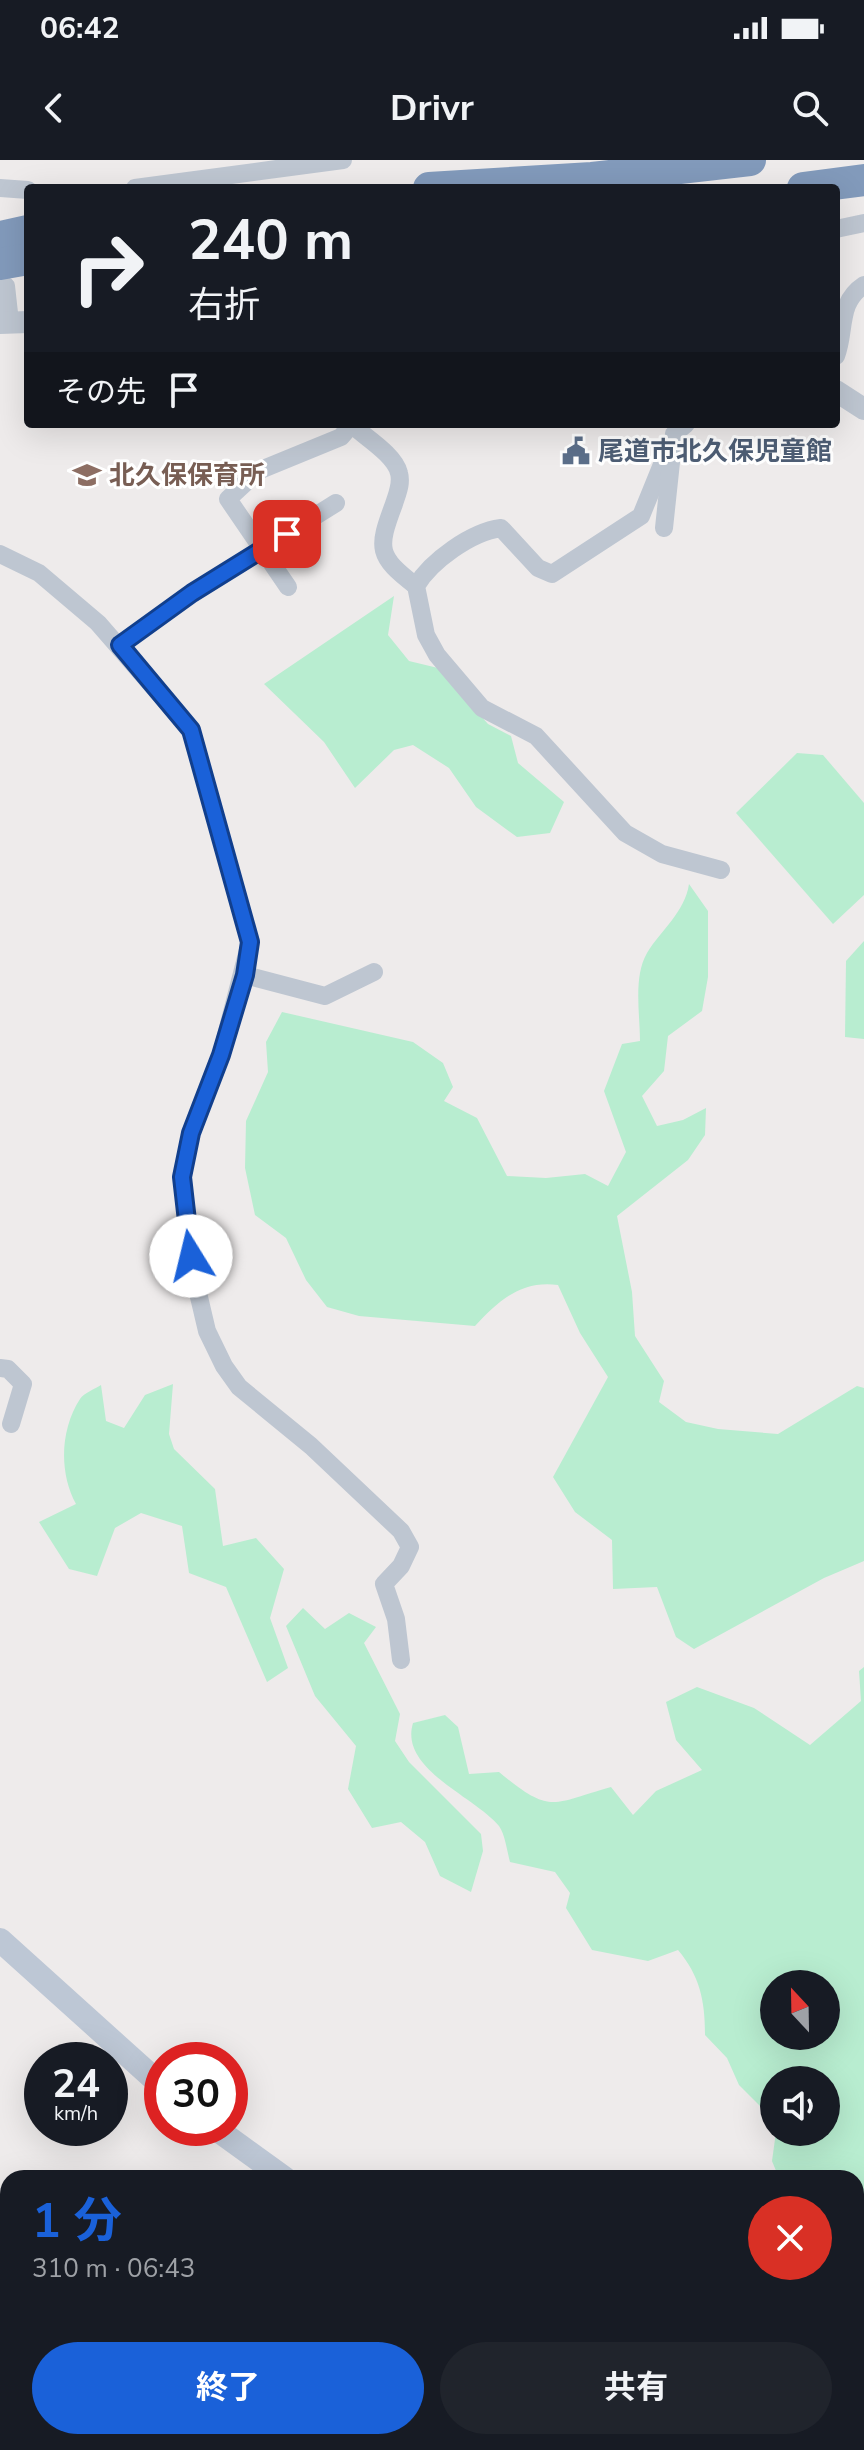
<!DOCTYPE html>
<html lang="ja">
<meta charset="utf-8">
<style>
:root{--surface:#171b24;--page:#20242c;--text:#f1f3f6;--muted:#9ea1a6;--accent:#1a61d9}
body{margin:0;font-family:"Nunito Sans","Noto Sans JP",sans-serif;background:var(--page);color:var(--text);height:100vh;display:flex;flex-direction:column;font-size:30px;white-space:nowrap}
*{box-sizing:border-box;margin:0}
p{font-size:26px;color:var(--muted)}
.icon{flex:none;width:44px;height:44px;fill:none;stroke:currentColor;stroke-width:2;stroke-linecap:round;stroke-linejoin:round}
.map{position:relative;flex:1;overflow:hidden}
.panel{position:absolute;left:0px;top:2010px;width:864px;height:280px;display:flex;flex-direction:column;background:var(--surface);border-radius:24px 24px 0 0;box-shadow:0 8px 32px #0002}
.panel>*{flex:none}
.banner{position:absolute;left:24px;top:24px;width:816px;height:244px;border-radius:8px;box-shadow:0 8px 32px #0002;background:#171b24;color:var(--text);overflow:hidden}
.needle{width:52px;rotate:338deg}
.controls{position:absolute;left:760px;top:1810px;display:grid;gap:16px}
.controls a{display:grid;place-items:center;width:80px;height:80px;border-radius:50%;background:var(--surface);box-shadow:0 8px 32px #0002;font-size:40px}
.speed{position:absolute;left:24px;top:1882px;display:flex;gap:16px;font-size:40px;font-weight:700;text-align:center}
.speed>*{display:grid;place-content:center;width:104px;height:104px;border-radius:50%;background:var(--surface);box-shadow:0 8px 32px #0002;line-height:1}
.speed small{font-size:20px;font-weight:400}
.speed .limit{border:12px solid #d22;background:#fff;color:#111}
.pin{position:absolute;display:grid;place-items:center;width:68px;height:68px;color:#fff;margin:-34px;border-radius:16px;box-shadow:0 4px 12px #0006}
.me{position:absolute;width:88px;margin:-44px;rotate:351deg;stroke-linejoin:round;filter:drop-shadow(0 0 6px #0008)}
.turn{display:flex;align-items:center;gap:28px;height:168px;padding:0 32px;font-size:36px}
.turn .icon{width:104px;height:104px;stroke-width:2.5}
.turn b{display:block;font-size:56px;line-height:68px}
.then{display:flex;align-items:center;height:76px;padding:0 32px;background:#0003;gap:16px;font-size:30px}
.round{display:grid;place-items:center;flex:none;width:84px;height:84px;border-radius:42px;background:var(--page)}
.head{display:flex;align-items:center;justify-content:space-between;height:136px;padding:0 32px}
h1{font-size:48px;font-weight:700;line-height:60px;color:var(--accent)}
.cta{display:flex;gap:16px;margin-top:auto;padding:16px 32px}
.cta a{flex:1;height:92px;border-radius:48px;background:var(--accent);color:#fff;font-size:32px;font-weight:700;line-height:92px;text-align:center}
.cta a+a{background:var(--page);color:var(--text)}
.status{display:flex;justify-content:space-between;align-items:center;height:56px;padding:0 40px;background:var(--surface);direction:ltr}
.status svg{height:22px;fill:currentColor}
header{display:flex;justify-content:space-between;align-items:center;height:104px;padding:0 32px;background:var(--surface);font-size:36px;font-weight:700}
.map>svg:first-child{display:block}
.green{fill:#b8edd0;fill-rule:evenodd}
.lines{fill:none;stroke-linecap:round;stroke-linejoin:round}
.minor{stroke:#bec6d1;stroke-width:18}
.tertiary{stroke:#bec6d1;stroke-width:22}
.secondary{stroke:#bdc7d5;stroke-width:24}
.motorway{stroke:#829abb;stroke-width:32}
.route-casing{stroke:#113f8d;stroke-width:20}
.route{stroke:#1a61d9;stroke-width:14}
.labels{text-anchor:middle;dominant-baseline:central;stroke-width:6;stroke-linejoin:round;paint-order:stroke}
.service-label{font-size:26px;font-weight:bold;fill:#4e5e75;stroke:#fff;text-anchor:start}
.education-label{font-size:26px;font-weight:bold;fill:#785e54;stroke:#fff;text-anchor:start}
</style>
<div class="status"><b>06:42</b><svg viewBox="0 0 49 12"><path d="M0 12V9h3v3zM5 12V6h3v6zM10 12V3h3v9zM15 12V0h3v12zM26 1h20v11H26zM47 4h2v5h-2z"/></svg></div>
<header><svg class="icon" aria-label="back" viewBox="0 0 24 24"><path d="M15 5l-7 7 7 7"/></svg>Drivr<svg class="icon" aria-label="search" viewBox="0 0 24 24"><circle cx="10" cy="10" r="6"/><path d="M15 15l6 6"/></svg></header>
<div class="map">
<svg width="864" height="2290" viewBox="0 0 864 2290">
<rect width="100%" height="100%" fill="#eeebeb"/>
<g class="green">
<polygon points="394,436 388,475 409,501 438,508 488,564 511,576 518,603 564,642 550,673 517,677 476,647 449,608 413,585 394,590 355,628 324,582 264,524"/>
<polygon points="797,593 823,595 864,643 864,735 833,764 736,653"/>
<path d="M 689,724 L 708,751 L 708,817 L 702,851 L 668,876 L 664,911 L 642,936 L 657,966 L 683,960 L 706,948 L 705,975 L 688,1000 L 617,1056 L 632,1132 L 635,1176 L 664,1221 L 659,1242 L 686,1262 L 718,1269 L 778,1274 L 857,1226 L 864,1228 L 864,1401 L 824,1418 L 694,1489 L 676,1477 L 657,1427 L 613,1429 L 612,1380 L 575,1352 L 553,1317 L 608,1217 L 580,1173 L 558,1125 C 522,1120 499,1140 475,1166 L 359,1156 L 327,1147 L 306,1120 L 286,1078 L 255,1055 L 245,1008 L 246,961 L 268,912 L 266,882 L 282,852 L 413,882 L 443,903 L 453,927 L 444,941 L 477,958 L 507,1016 L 546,1018 L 585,1014 L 608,1026 L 626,992 L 604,931 L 622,884 L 640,881 C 640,854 633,817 647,793 C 661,770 685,752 689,724 Z"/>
<polygon points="864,781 864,879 845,877 846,801"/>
<path d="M 173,1224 L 169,1274 L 174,1289 L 215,1329 L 223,1386 L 256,1378 L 284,1409 L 270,1458 L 288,1508 L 267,1522 L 226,1427 L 189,1413 L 182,1366 L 141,1353 L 115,1368 L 97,1416 L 69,1409 L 39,1362 L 76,1344 C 59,1313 60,1270 80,1239 C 84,1233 95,1229 101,1225 L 106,1261 L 124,1268 L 145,1235 Z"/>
<polygon points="303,1448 325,1469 349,1453 376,1467 364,1483 400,1554 395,1581 409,1602 481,1674 483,1691 471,1732 440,1716 425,1682 401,1662 372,1668 348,1629 356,1586 315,1536 286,1466"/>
<path d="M 864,1507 L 864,2063 L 856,2060 L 856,2018 L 779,2018 L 772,2001 L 776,1972 L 826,1972 L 826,1920 L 774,1920 L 774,1960 L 739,1925 L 727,1898 L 705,1875 C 705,1841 700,1816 678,1790 L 648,1801 L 592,1790 L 566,1748 L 570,1733 L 555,1712 L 510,1702 C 507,1691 505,1674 499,1666 C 474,1636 399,1609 413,1563 L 445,1555 L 458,1567 L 469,1614 L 499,1612 C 551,1655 551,1644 611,1627 L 633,1655 L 656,1631 L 702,1610 L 676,1580 L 666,1542 L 697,1527 L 754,1548 L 810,1585 L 861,1541 L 859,1511 ZM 826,1824 L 826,1876 L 774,1876 L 774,1824 Z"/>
<polygon points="8,2105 8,2282 245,2282 235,2290 0,2290 0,2115"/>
</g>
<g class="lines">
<g class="minor">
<polyline points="0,28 28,30"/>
<polyline points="135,28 343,0"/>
<polyline points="836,69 864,63"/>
<polyline points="6,126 10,162"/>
<path d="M 836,196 C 846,170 837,143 864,125"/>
<path d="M 352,265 C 365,277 395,295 399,313 C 402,324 397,334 394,344 C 377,389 377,396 416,426"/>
<path d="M 670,298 L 663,302 L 641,356 L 552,414 L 538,408 L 501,368 C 471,372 431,401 416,426 L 426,475 L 437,495 L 482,548 L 536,576 L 625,673 L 662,694 L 721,710"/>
<polyline points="664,368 674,274 686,264"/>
<polyline points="0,394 39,413 98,463 191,570 250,782 221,895 191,973 182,1017 195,1120 207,1171 224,1206 239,1227 311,1286 401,1371 410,1387 401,1406 384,1424 396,1459 401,1500"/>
<polyline points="288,427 228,339 258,311 341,277 352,264"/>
<polyline points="120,485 192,433 336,343"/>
<polyline points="245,815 325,836 374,812"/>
<polyline points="0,1208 8,1209 23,1224 11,1264"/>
<polyline points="652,2290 666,2282"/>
</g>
<g class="tertiary">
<polyline points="0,163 28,162"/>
<polyline points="836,231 864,249"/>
</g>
<g class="secondary">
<polyline points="0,1780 162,1926"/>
<polyline points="215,1968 284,2018"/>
<polyline points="607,2282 613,2290"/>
</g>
<g class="motorway">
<polyline points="429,28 592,18 750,0"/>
<polyline points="803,28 864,20"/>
<polyline points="0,77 28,71"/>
<polyline points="0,104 28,99"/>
</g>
</g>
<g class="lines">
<defs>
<polyline id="route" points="191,1096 182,1017 191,973 221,895 245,815 250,782 191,570 120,485 192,433 287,374"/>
</defs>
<use href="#route" class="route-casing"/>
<use href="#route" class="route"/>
</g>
<defs>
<symbol id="civic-bare" viewBox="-9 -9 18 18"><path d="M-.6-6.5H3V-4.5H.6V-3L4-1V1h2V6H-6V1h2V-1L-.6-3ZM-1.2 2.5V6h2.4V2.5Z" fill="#5c6f8a" stroke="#fff" stroke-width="2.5" paint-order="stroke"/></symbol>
<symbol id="school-bare" viewBox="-9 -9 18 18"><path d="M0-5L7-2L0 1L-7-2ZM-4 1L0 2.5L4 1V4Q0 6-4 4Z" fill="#8d6e63" stroke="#fff" stroke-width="2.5" paint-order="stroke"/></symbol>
</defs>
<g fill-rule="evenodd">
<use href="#civic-bare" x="556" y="271" width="40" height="40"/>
<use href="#school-bare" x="67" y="295" width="40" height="40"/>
</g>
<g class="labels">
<g class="service-label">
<text x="598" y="291">尾道市北久保児童館</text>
</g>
<g class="education-label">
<text x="109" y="315">北久保保育所</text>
</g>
</g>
</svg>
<div class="controls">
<a><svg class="needle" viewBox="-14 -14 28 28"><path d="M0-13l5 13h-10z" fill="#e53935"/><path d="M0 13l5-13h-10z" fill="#9ea1a6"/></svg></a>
<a><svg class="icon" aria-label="sound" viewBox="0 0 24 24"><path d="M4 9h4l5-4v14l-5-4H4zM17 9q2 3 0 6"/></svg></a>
</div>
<div class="speed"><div>24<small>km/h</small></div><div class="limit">30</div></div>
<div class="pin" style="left:287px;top:374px;background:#d93025"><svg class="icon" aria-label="arrive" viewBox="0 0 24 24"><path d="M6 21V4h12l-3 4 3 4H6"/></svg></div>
<svg class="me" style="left:191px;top:1096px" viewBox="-20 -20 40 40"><circle r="19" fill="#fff"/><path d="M0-13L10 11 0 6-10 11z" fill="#1a61d9"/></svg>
<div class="banner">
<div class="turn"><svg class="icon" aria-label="right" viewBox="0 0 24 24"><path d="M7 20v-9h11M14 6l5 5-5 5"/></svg><div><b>240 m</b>右折</div></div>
<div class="then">その先<svg class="icon" aria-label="arrive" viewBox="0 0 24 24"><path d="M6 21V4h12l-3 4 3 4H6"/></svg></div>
</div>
<section class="panel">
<div class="head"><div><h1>1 分</h1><p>310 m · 06:43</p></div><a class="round" style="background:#d93025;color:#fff"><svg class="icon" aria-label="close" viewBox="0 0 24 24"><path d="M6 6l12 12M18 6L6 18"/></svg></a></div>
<div class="cta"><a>終了</a><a>共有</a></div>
</section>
</div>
